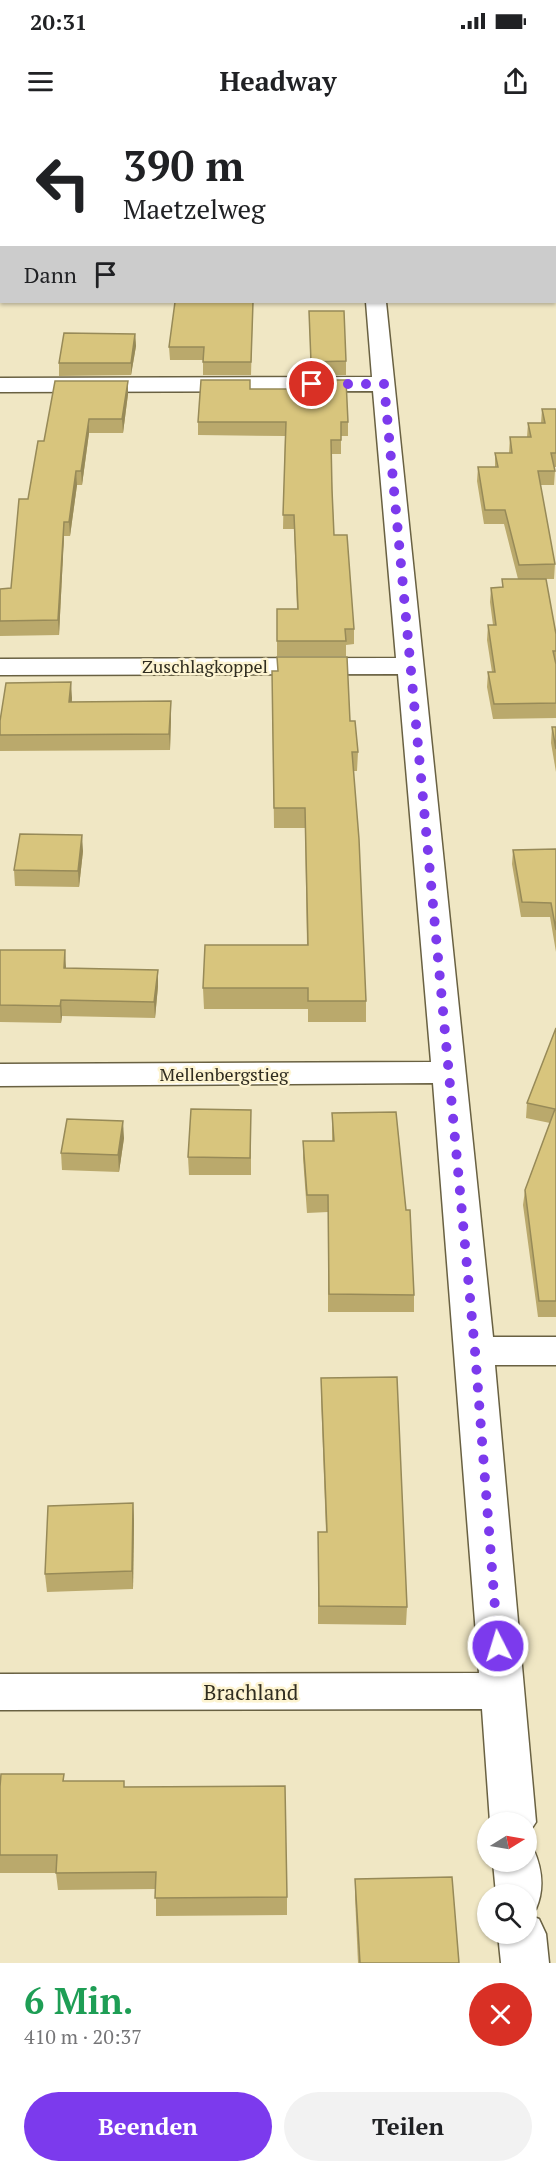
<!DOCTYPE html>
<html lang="de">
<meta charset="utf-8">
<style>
:root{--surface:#fff;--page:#f2f2f2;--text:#202124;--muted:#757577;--accent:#7c3aed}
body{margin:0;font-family:"PT Serif",serif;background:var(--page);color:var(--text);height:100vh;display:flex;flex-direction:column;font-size:22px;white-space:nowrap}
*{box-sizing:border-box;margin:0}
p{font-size:20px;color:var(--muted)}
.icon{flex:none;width:33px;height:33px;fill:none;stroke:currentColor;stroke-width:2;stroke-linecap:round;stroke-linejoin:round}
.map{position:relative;height:1843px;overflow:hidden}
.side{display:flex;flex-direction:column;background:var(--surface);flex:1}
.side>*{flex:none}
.top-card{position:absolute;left:0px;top:0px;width:556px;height:183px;box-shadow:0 2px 4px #0004;background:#fff;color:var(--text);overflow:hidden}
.needle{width:39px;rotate:79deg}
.tools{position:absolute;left:477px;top:1692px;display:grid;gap:12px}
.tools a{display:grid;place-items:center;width:60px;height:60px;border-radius:50%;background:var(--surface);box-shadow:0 2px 4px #0004;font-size:30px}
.pin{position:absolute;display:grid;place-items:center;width:51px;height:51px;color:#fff;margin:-26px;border:3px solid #fff;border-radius:50%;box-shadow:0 2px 6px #0007}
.me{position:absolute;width:66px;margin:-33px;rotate:355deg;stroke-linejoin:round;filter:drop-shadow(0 0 4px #0008)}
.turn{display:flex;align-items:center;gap:21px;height:126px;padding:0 24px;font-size:27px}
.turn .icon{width:78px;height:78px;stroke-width:2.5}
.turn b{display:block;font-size:42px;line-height:51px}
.then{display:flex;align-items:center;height:57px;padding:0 24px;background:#0003;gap:12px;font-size:22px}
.round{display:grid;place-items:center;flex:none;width:63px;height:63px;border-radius:32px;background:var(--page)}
.summary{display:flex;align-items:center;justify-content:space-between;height:102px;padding:0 24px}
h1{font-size:36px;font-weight:800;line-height:45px;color:#1e9e55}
.primary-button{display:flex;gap:12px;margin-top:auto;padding:12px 24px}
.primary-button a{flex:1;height:69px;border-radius:36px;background:var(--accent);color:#fff;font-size:24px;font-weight:800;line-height:69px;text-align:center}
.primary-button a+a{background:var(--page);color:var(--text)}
.status{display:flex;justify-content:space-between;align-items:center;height:42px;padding:0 30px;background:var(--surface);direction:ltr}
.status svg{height:16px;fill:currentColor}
header{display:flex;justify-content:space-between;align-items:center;height:78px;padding:0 24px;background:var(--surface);font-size:27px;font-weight:800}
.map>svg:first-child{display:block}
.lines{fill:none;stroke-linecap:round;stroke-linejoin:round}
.lane-casing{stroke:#696142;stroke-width:4}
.street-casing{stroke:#696142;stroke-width:3}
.lane{fill:#fff;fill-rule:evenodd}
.street{fill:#fff;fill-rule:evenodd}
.wall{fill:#baa96c}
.shaded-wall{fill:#978a58}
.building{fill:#d8c57d;stroke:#978a58;stroke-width:1.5}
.route{stroke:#7c3aed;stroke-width:10;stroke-dasharray:0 18}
.labels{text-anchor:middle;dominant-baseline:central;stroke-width:5;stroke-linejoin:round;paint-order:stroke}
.street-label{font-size:18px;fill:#302d20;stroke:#fdf4d1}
.near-street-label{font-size:21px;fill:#302d20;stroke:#fdf4d1}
</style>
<div class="status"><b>20:31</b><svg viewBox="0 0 49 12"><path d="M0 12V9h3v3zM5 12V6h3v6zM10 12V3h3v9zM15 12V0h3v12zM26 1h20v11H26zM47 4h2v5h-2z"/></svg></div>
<header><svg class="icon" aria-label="menu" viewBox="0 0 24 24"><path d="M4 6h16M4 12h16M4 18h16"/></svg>Headway<svg class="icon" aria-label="share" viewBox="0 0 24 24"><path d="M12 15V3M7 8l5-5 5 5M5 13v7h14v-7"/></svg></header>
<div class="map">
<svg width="556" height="1843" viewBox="0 0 556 1843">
<rect width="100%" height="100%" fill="#f0e7c4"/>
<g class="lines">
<defs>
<rect id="lane" x="0" y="56" width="2" height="8"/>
<g id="street">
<rect x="351" y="0" width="18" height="2"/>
<rect x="0" y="110" width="2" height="12"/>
<polygon points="366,182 386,182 493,1217 556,1217 556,1245 495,1245 536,1702 526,1717 526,1702 490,1702 482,1589 0,1590 0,1554 479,1553 433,963 0,966 0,944 431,942 398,554 0,555 0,539 396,538 373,271 0,272 0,258 372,257"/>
<path d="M 526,1725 L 533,1728 C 542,1748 545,1768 536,1789 L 526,1792 L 526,1774 L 496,1774 L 493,1742 L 526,1742 Z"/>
<polygon points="526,1794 539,1799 546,1814 549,1843 501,1843 498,1814 526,1814"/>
</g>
</defs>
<use href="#lane" class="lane-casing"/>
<use href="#street" class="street-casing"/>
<use href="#lane" class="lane"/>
<use href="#street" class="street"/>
</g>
<g class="wall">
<polygon points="175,182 253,182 251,255 203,255 203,240 170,240 169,227"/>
<polygon points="309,191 346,241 346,255 311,255"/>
<polygon points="135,214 136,226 131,255 59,256 59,243"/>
<polygon points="128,261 128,274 123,313 89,313 82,365 77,365 70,416 64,416 59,515 0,516 0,469 11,468 28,379 44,321"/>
<polygon points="250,269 348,302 348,316 341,316 341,334 331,334 334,415 354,509 354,524 346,525 346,536 277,536 277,489 297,489 294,409 283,409 285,316 198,315 198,302"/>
<polygon points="542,289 556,289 556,347 554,347 555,351 554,365 540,365 555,444 554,459 518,459 504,404 484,404 477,361 478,347 495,347 495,333 509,333 510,317 527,317 528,303 541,303"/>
<polygon points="502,459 556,514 556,598 493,599 487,567 488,552 492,552 487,520 488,505 493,505 490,482 491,468 502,467"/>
<polygon points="272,551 350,601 358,632 357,651 353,651 366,881 366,902 308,902 308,889 204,889 203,868 307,825 305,708 274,708"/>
<polygon points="72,578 72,582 171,597 170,630 0,631 0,601"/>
<polygon points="552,607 556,607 556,652 551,623"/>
<polygon points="556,729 556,832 550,797 521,797 512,744 513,730"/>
<polygon points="83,731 79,767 15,766 14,750"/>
<polygon points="0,830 66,848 158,866 155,898 62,896 61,903 0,902"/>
<polygon points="556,908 556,1197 538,1197 523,1085 525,1070 550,1003 526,998 527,983"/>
<polygon points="251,990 251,1055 189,1055 188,1037"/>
<polygon points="332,993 414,1175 414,1192 328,1192 328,1092 307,1093 303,1038 303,1021 332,1021"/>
<polygon points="124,1018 119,1052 62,1050 61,1033"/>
<polygon points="321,1258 407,1487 406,1505 318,1504 318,1412 326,1412 321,1276"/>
<polygon points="133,1383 134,1401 133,1469 47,1472 45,1454"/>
<polygon points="64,1654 64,1661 125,1667 287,1777 287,1795 156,1796 156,1769 58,1770 56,1753 0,1753 0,1667"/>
<polygon points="355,1759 459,1843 358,1843 355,1777"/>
</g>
<g class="shaded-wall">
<polygon points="135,214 136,226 131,255 131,243"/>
<polygon points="128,261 128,274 123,313 122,299"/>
<polygon points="89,299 89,313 82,365 81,351"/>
<polygon points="76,351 77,365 70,416 69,402"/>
<polygon points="64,402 64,416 59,515 58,500"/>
<polygon points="71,562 72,578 70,597 69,582"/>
<polygon points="171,581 171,597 170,630 169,614"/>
<polygon points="82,715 83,731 79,767 78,751"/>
<polygon points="65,830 66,847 65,865 64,848"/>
<polygon points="158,850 158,866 155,898 154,882"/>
<polygon points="61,880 62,896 61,903 60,886"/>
<polygon points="123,1001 124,1018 119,1052 118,1035"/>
<polygon points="133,1383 134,1401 133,1469 132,1451"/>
</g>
<g class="building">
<rect x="68" y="0" width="119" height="2"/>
<polygon points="475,0 527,0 528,2 476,2"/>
<polygon points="175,182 253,182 251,242 203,242 204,227 169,227"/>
<polygon points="309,191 344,191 346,241 311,242"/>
<polygon points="64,213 135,214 131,243 59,243"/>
<polygon points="201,260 250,260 250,269 312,269 311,260 346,260 348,302 341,302 341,320 331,320 332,370 334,415 347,415 354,509 345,509 346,521 277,521 277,489 298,489 294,395 283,395 286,302 198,302"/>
<polygon points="55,261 128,261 122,299 89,299 81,351 76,351 69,402 64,402 58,500 0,501 0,469 11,468 19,379 28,379 38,321 44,321"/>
<polygon points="542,289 556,289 556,333 551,333 555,351 538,351 555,444 519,445 505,390 485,390 478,347 498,347 495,333 512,333 510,317 531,317 528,303 545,303"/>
<polygon points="502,459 546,459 556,514 556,531 553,531 556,544 556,583 494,584 488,552 495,552 488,505 496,505 491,468 503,467"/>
<polygon points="277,537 347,537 350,601 355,601 358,632 352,632 359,719 366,881 308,881 308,868 203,868 205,825 308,825 305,688 274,688 272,551 278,551"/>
<polygon points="71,562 69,582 171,581 169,614 0,615 0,601 6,563"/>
<polygon points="552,607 556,607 556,629"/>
<polygon points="20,714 82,715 78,751 14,750"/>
<polygon points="556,729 556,810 551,783 522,782 513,730"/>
<polygon points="0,830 65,830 64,848 158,850 154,882 61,880 60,886 0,885"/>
<polygon points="556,908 556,1181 539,1181 525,1070 555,989 527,983"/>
<polygon points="191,989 251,990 250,1038 188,1037"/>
<polygon points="396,992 406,1090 410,1090 414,1175 329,1174 328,1075 307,1075 303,1021 334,1021 332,993"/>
<polygon points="67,999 123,1001 118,1035 61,1033"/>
<polygon points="397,1257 407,1487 319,1486 318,1412 327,1412 321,1258"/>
<polygon points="133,1383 132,1451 45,1454 48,1386"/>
<polygon points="1,1654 64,1654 63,1661 124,1661 124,1667 285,1666 287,1777 155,1778 156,1752 56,1753 57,1735 0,1735 0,1667"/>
<polygon points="452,1757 459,1843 360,1843 355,1759"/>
</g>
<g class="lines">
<polyline class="route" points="312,264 384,264 475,1231 498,1526"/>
</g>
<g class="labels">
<g class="street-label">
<text x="205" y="546">Zuschlagkoppel</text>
<text x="224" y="954">Mellenbergstieg</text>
</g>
<g class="near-street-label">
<text x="251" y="1572">Brachland</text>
</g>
</g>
</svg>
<div class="tools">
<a><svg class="needle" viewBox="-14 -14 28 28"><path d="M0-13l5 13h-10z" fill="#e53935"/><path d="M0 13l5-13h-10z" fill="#757577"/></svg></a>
<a><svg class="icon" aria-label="search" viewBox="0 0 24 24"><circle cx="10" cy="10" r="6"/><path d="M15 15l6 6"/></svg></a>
</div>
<div class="pin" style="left:312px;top:264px;background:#d93025"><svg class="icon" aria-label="arrive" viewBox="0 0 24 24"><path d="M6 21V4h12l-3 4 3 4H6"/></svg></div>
<svg class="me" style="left:498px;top:1526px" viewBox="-20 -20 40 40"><circle r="17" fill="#7c3aed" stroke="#fff" stroke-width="3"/><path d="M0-11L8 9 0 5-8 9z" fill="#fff"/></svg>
<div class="top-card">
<div class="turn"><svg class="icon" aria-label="left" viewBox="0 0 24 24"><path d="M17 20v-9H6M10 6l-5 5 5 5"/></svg><div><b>390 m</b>Maetzelweg</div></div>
<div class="then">Dann<svg class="icon" aria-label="arrive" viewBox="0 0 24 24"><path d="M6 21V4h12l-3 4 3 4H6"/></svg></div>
</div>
</div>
<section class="side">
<div class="summary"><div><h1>6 Min.</h1><p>410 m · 20:37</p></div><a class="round" style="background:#d93025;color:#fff"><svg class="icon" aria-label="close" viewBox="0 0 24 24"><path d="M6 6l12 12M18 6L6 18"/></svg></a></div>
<div class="primary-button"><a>Beenden</a><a>Teilen</a></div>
</section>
